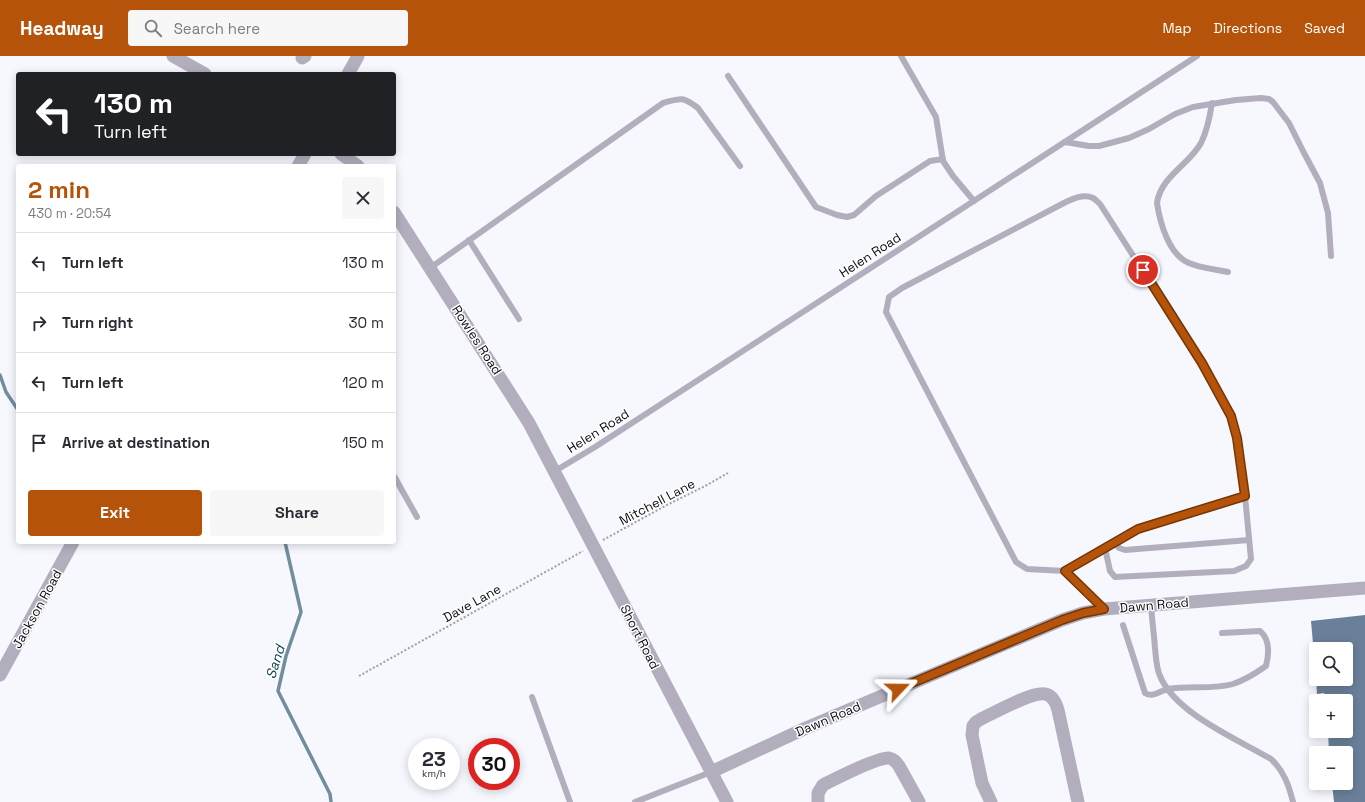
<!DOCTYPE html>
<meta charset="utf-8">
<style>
:root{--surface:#fff;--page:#f7f7f7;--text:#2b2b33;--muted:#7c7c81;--line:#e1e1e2;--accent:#b45309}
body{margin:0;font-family:"Space Grotesk",sans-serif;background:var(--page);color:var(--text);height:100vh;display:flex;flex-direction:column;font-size:15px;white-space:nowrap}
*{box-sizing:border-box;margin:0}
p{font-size:13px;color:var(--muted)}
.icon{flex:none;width:22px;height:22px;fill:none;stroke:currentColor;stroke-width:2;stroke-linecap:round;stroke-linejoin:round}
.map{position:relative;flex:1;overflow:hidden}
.drawer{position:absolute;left:16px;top:108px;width:380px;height:380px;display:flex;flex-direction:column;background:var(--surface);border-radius:4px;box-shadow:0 2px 10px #0003}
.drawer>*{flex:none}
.hud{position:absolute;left:16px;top:16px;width:380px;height:84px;border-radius:4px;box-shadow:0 2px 10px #0003;background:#202124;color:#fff;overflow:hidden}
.fabs{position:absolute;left:1309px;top:586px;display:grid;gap:8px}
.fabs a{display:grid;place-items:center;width:44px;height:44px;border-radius:4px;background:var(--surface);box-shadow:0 2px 10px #0003;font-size:20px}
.speed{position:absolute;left:408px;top:682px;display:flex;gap:8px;font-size:20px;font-weight:700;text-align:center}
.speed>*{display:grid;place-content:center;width:52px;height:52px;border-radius:50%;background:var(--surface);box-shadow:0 2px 10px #0003;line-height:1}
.speed small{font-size:10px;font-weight:400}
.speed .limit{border:6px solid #d22;background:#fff;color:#111}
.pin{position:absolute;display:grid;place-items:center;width:34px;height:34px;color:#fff;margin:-17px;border:2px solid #fff;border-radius:50%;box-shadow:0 1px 4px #0007}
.me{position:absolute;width:44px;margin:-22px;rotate:67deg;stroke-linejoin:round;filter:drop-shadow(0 0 3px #0008)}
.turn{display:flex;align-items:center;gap:14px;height:84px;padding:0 12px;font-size:18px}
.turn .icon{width:52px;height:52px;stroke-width:2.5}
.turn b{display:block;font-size:28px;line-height:34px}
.round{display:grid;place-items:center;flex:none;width:42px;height:42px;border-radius:4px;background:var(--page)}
.head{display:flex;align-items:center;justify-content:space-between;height:68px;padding:0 12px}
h1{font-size:24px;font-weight:700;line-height:30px;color:var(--accent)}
.button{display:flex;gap:8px;margin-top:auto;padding:8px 12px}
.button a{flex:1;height:46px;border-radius:4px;background:var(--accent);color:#fff;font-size:16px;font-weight:700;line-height:46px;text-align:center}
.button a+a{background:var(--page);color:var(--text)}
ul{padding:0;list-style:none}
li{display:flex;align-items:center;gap:12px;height:60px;padding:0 12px;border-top:1px solid var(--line)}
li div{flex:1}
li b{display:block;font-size:15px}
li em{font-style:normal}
header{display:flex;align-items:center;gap:24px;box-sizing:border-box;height:56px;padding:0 20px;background:var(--accent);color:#fff}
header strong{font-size:19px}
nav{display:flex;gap:22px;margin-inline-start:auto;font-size:14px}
.search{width:280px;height:36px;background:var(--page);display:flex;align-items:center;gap:10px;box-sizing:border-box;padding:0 14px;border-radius:4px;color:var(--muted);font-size:15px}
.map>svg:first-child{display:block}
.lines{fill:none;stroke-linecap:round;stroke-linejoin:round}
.stream{stroke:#728d9b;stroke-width:3.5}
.building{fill:#6a809a}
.path{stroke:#9fa0a5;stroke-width:2;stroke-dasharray:2 2;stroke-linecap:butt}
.service{stroke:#b3aebd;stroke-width:6}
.minor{stroke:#b3aebd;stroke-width:13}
.route-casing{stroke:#753606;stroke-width:10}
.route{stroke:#b45309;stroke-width:7}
.labels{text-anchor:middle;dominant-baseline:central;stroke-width:3;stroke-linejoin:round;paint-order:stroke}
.street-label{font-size:13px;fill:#0a0b0f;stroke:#fff}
.water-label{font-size:14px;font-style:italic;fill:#0f4256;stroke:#fff}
</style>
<header>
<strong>Headway</strong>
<div class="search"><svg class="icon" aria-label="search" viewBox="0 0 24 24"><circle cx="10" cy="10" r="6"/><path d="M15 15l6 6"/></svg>Search here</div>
<nav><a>Map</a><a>Directions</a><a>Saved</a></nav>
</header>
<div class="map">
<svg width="1365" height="746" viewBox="0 0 1365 746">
<rect width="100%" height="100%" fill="#f6f8fd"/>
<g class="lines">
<g class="stream">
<polyline points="0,319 6,336 18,354"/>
<polyline points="285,486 301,556 286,600 278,635 330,738 331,746"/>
</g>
</g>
<polygon class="building" points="1365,559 1365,746 1334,746 1332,727 1346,727 1346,697 1329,697 1328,675 1346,675 1346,645 1325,645 1324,637 1317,638 1316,623 1346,623 1346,593 1316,593 1316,610 1315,610 1311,565"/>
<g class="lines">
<g class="path">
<polyline points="603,484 665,450 707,429 728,417"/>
<polyline points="359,620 583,495"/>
</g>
<g class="service">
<polyline points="901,0 936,61 943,105 953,120 974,145"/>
<polyline points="728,20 816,151 837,159 847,161 854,159 876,140 930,105 943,103"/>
<path d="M 1212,47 C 1210,60 1207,75 1201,87 C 1189,109 1161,120 1157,147 C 1160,167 1169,199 1189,207 C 1200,212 1215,213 1228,216"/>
<polyline points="1065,86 1089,90 1099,90 1129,82 1149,73 1175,58 1193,51 1236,44 1261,42 1269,43 1273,46 1289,67 1303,95 1320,127 1328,157 1331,200"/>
<polyline points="469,184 519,263"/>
<path d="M 430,212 L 663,47 C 681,42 682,40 698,52 L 740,110"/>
<polyline points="555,415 595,391 1197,0"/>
<polyline points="394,420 417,461"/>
<polyline points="1115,486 1119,492 1125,494 1249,484"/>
<polyline points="1105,492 1110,515 1115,521 1234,515 1246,510 1251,503 1245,440"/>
<path d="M 1065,515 L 1138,473 L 1245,440 L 1237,382 L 1231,360 L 1202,307 L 1100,148 C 1098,146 1095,143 1093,142 C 1083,137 1070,144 1062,148 L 902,232 L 889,241 L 886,256 L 1016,506 L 1027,513 L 1065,515 L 1104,553"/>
<path d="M 1151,549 C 1152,564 1154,578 1155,592 C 1156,601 1156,611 1160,620 C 1175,657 1237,683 1271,703 C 1284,715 1289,730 1293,746"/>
<path d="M 1123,569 L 1145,637 C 1153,642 1159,635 1168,633 C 1188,629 1213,634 1233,628 C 1245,624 1256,617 1266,610 C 1269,598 1270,583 1260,575 L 1222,577"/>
<polyline points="532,641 570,746"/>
<polyline points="635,746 711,716"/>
</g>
<g class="minor">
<polyline points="173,0 205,18"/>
<polyline points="302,2 305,0"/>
<polyline points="348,18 358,0"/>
<polyline points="341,98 358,110"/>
<polyline points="298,110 305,98"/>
<polyline points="394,156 529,367 727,746"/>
<polyline points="0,619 73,486"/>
<polyline points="711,716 806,672 1062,564 1083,557 1104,553 1365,532"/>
<path d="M 818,746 L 818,737 L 823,729 C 835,723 877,701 889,702 C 894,703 896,706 899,710 L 919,746"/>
<path d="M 991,746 L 982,727 L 972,679 L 973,670 L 976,666 L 981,663 C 994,657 1033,635 1045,638 C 1053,639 1056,647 1058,654 L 1078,746"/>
</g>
</g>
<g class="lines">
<defs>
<polyline id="route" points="898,633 1062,564 1083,557 1104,553 1065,515 1138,473 1245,440 1237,382 1231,360 1202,307 1143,214"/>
</defs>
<use href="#route" class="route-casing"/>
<use href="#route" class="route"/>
</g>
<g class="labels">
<g class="street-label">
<text transform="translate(870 199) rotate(-33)">Helen Road</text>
<text transform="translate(477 284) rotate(57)">Rowles Road</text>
<text transform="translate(598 375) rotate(-32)">Helen Road</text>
<text transform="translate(657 446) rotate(-28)">Mitchell Lane</text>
<text transform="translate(472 547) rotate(-29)">Dave Lane</text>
<text transform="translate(1154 549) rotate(-5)">Dawn Road</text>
<text transform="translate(37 553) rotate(-61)">Jackson Road</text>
<text transform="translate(640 581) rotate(63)">Short Road</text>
<text transform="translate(828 663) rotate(-23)">Dawn Road</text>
</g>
<g class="water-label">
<text transform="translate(275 606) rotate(-73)">Sand</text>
</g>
</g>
</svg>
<div class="fabs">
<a><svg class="icon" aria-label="search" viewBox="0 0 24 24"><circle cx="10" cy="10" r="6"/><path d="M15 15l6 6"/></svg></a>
<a>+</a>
<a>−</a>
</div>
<div class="speed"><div>23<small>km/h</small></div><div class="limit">30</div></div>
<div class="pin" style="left:1143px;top:214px;background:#d93025"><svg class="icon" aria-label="arrive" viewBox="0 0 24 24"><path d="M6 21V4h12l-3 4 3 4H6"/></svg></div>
<svg class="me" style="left:898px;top:633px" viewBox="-20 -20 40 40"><path d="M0-17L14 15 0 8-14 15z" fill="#b45309" stroke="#fff" stroke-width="4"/></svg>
<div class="hud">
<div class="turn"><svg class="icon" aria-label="left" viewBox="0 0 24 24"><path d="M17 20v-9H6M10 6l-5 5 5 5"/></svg><div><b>130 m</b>Turn left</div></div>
</div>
<section class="drawer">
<div class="head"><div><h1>2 min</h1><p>430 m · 20:54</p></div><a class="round"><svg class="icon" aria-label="close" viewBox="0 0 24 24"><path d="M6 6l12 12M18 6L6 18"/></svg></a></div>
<ul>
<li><svg class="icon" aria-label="left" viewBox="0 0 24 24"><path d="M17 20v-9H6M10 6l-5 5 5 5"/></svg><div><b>Turn left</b></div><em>130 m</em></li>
<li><svg class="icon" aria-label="right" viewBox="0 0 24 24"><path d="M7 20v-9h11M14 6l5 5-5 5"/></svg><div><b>Turn right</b></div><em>30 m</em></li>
<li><svg class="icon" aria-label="left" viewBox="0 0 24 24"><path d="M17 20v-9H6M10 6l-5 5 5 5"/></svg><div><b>Turn left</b></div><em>120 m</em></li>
<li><svg class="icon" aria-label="arrive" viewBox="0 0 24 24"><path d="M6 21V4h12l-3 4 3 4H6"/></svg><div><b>Arrive at destination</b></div><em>150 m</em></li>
</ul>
<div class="button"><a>Exit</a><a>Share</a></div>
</section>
</div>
